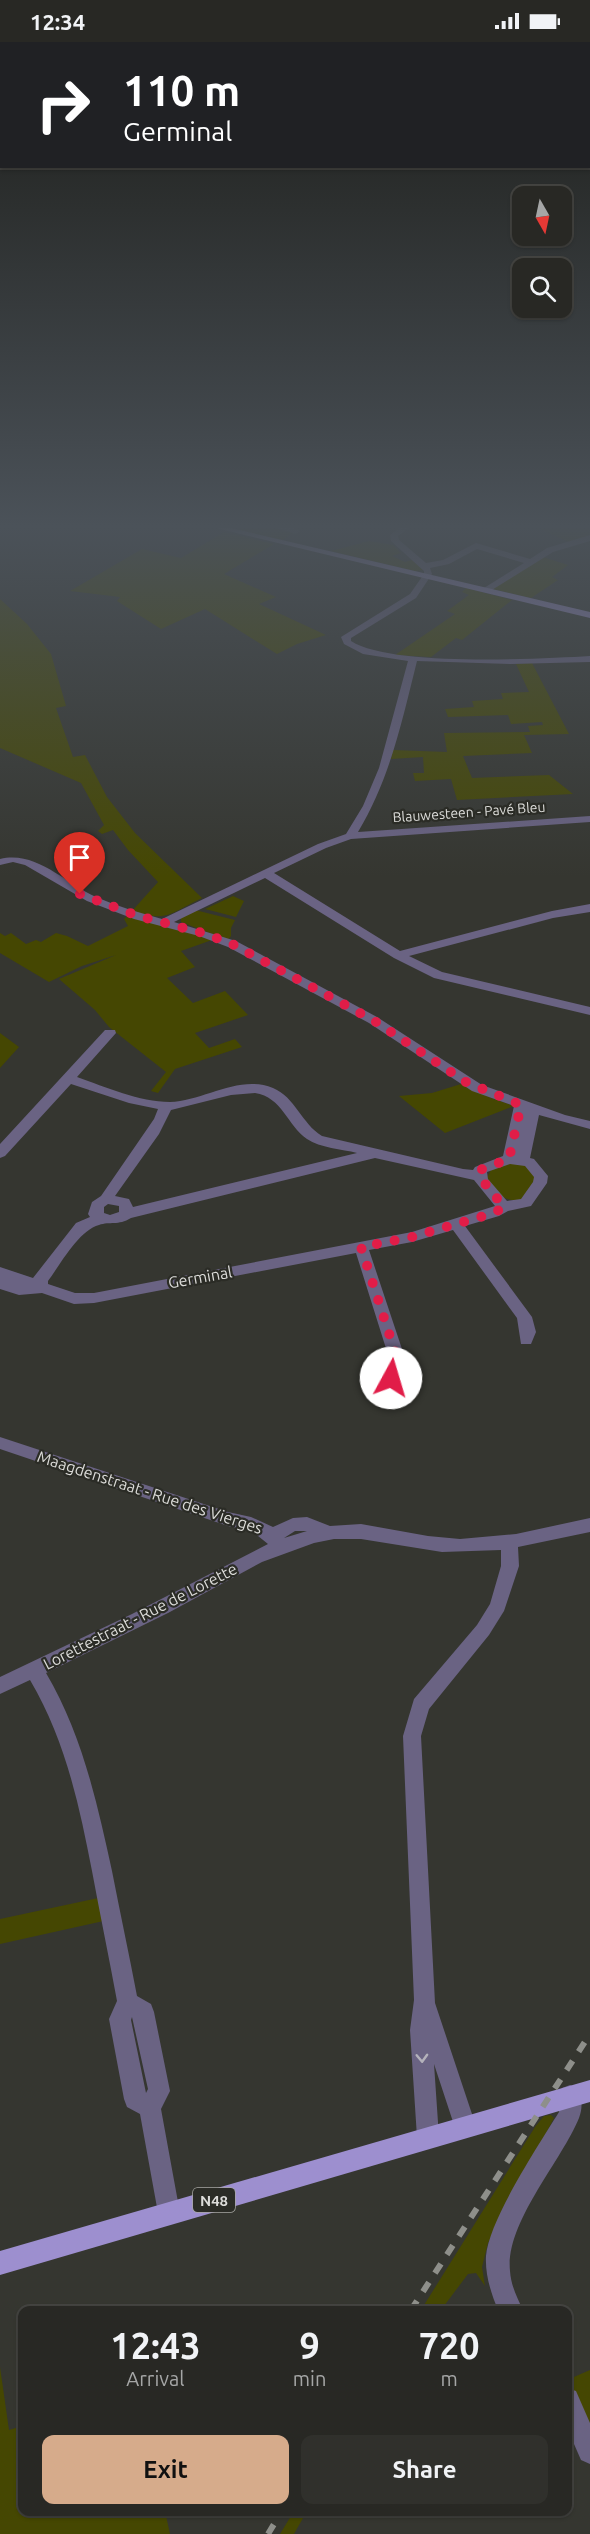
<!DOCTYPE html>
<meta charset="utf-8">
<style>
:root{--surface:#282824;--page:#30302c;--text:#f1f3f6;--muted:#a5a6a6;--line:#444441;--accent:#d6ab8b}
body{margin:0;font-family:Ubuntu,sans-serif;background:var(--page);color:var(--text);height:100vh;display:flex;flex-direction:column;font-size:22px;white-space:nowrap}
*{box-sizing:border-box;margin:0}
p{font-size:20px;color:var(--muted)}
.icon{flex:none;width:33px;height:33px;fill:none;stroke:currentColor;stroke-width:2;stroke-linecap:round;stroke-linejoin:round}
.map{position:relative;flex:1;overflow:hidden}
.sheet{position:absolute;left:18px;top:2264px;width:554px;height:210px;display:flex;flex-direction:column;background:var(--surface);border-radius:12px;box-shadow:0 2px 4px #0004,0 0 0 2px var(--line)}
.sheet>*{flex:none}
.banner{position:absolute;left:0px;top:0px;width:591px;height:126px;box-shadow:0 2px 4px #0004,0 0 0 2px var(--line);background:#202124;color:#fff;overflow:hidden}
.needle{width:39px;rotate:171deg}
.controls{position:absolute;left:512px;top:144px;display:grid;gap:12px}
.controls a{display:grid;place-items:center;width:60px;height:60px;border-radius:12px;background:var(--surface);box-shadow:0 2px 4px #0004,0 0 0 2px var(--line);font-size:30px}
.pin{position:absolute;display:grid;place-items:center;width:51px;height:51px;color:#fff;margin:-62px -26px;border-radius:50% 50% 50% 0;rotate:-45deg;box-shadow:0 0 6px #0007}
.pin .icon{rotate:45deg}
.me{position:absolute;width:66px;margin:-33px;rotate:6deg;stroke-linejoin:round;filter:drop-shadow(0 0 4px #0008)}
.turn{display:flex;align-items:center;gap:21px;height:126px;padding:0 24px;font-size:27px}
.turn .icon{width:78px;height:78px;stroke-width:2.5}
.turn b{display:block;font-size:42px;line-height:51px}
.eta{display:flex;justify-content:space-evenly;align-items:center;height:102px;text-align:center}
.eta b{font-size:36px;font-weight:700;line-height:42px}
.cta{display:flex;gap:12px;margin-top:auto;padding:12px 24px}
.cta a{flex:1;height:69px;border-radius:12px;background:var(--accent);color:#111;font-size:24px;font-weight:700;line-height:69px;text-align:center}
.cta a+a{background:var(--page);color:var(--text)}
.status{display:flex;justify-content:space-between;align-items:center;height:42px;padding:0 30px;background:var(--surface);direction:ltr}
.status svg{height:16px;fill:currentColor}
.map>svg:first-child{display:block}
.green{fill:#454702}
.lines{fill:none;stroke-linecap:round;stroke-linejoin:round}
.minor{fill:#6a6383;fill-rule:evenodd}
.major{fill:#9d8fcf;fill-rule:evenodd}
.rail{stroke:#8e8f8a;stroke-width:6;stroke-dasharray:11 11;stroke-linecap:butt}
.oneway{stroke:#b4b2bb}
.route{stroke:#e11d48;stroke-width:10;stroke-dasharray:0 18}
.labels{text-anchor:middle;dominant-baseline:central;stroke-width:4.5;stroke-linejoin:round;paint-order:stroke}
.far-street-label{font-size:14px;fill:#dcdcd9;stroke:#2b2c26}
.shield{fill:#2b2c26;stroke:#a7a7a3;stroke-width:1.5}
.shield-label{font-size:15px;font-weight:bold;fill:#dcdcd9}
.street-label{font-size:16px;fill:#dcdcd9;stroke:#2b2c26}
</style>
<div class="status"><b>12:34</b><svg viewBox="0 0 49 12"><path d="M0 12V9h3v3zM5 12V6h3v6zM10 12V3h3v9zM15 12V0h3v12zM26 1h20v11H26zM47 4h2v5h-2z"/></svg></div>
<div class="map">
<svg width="590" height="2492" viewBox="0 0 590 2492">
<rect width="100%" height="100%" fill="#353630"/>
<g class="green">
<polygon points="230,486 274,486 293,490 283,498"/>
<polygon points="538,486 590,486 590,495 571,501"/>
<polygon points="224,490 274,502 224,532 276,555 259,562 326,593 297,602 277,612 205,567 161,587 117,559 120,555 70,549 142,507 181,516"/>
<polygon points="369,499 393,503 401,511 392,514 405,520 412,518 423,528 415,529 331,509"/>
<polygon points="543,515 568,523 552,535 558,538 531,556 493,547"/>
<polygon points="466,546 512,558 462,598 456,596 431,615 395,613 455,572 447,569 469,553 462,550"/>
<path d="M 0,557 L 27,582 L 51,612 L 66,664 L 56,666 L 73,715 L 85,713 L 107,755 L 135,791 L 202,856 C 171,871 166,881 132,869 L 158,840 L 128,808 L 113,788 L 102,792 L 98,789 L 104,783 L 81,741 L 0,706 Z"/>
<polygon points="532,621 569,692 524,693 532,711 463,714 472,736 549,733 573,752 457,758 451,737 415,739 413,731 424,731 423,715 391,717 393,708 447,710 444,691 530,690 528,684 543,683 542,680 511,682 508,673 448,675 445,667 474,665 472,659 503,657 501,651 529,650 516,622"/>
<polygon points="233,854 244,859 236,875 205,867"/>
<polygon points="195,868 235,878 231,886 231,894 228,898 181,880 181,875"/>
<polygon points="128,873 174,884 212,898 181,909 195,925 167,936 193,961 225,949 248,973 195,991 209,1006 235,997 242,1005 175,1027 158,1051 151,1049 166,1030 109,985 95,968 59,937 116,913 82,924 49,940 0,911 0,891 5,894 11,891 26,902 36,898 41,900 56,891 67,894 88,904 128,884 124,877"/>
<polygon points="0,991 19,1005 0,1026"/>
<polygon points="461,1042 491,1056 514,1064 445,1091 399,1054 432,1051"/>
<path d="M 512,1120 L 527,1123 L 536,1136 L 521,1158 C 503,1160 494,1151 487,1135 L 491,1128 Z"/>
<polygon points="103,1855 108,1878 0,1902 0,1877"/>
<polygon points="551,2073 554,2076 488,2201 482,2225 485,2244 476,2231 468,2232 441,2268 421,2268 535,2085 544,2074"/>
<polygon points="0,2325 9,2388 22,2384 22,2469 165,2469 170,2492 0,2492"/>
<polygon points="590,2328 590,2391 567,2338"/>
<polygon points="294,2469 307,2469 294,2492 280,2492"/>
</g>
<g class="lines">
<g class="minor">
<polygon points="276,486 293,486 300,489 296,492"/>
<path d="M 399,486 L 409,486 L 398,494 L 399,498 L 426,521 L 443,518 L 476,501 L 530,517 L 547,506 L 590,493 L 590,499 L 553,510 L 487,551 L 483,548 L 484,546 L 524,521 L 477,507 L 449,522 L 430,526 L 432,532 L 416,556 L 351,596 L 351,599 C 391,625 539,617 590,614 L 590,620 L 511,622 L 417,619 C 402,679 390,737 358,790 L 590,774 L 590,780 L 351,797 L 326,806 L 274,831 L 400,909 L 552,869 L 590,862 L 590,870 L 553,876 L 409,914 L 442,930 L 590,965 L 590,973 L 434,936 L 394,916 L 265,836 L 174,880 L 236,899 L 377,975 L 482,1043 L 565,1073 L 590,1079 L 590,1087 L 539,1073 L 530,1116 L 534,1117 L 548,1134 L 547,1141 L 531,1164 L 508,1169 L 499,1174 L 465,1184 L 532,1275 L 536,1290 L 531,1302 L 521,1302 L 517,1276 L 453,1188 L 412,1200 L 369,1208 L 405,1316 L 397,1340 L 385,1340 L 383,1336 L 389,1316 L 356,1211 L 94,1261 L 74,1262 L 42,1251 L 19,1253 L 0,1247 L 0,1225 L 33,1236 L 76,1181 L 90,1175 L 88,1172 L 92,1160 L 101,1154 L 154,1077 L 158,1067 L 129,1061 L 71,1042 L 5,1114 L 0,1116 L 0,1102 L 105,988 L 115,988 L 116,991 L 77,1035 C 106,1045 139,1060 170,1060 C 204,1059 239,1032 273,1046 C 295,1055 302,1082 322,1094 L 463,1127 L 473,1128 L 475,1125 L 503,1114 L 514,1064 L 472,1049 L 369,981 L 228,905 L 199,894 L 134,877 L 87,859 L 25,823 L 13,820 L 0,823 L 0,817 C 36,808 65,841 96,855 C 117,864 140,871 162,877 L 318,802 L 346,792 L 363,764 L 379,726 L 408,619 L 363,612 L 344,602 L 341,595 L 410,552 L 424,532 L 424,529 L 391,499 L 390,493 ZM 255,1051 C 282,1055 287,1083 307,1097 C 320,1106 342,1107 357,1111 L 133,1165 L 129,1157 L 115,1154 L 159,1092 L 171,1068 L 231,1053 ZM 375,1116 L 474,1138 L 495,1164 L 412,1190 L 94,1251 L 75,1251 L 48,1242 L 48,1239 C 60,1223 79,1188 99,1183 C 110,1179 118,1184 131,1176 ZM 510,1122 L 525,1124 L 534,1135 L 533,1140 L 521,1157 L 507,1159 L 488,1137 L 487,1130 ZM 108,1162 L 119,1164 L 119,1170 L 110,1173 L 104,1171 L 104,1165 Z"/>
<path d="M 0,1395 L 228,1470 L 251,1475 L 273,1485 L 293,1476 L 307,1475 L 330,1484 L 361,1482 L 428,1494 L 460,1497 L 516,1492 L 590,1476 L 590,1490 L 518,1505 L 519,1524 L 504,1569 L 489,1593 L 429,1667 L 421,1694 L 435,1961 L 476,2084 L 473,2092 L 465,2095 L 457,2092 L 434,2022 L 439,2095 L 436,2103 L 428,2106 L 420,2103 L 417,2095 L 410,1988 L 414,1958 L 403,1694 L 414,1657 L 477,1583 L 490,1562 L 501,1524 L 501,1508 L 442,1510 L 361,1497 L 334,1497 L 314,1501 L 262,1520 L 168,1571 L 46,1631 C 82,1692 97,1760 112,1829 C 120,1870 129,1912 137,1954 L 151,1962 L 154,1970 L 170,2049 L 161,2067 L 180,2171 L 177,2179 L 169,2182 L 161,2179 L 158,2171 L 140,2072 L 127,2065 L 124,2057 L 109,1977 L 117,1959 C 109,1916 100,1872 92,1829 C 79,1762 65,1697 30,1638 L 0,1652 L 0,1635 L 132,1572 L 268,1502 L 252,1489 L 228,1484 L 0,1407 ZM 295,1489 L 307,1489 L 284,1496 ZM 132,1975 L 148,2047 L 146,2051 L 131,1978 Z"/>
<path d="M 570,2043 L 578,2046 C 582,2057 583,2065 579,2076 C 561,2120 505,2181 510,2229 C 511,2244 517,2255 523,2268 L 498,2268 C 491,2251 485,2233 486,2214 C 489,2178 538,2104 559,2070 L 559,2054 L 562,2046 Z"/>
<polygon points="567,2346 576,2349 590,2381 590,2422 581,2418 567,2386"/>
</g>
<g class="major">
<polygon points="216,486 231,486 590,570 590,576"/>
<polygon points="590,2038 590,2060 0,2233 0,2209"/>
</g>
<g class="rail">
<polyline points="411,2268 590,1992"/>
<polyline points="268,2492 282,2469"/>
</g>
</g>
<defs><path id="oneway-chevron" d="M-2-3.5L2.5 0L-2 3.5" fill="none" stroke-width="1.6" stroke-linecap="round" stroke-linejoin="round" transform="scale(1.5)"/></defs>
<use class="oneway" href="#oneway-chevron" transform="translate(422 2016) rotate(88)"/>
<linearGradient id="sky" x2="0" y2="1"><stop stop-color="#1d1e1a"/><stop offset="0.58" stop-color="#4b5259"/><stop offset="1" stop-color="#4b5259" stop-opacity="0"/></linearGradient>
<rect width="590" height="835" fill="url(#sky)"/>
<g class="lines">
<polyline class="route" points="80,852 138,874 203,891 232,902 373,978 466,1040 521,1063 509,1117 480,1128 482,1138 504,1165 494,1171 412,1195 361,1205 397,1316 391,1336"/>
</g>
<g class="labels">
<g class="far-street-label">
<text transform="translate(469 770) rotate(-4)">Blauwesteen - Pavé Bleu</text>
</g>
<rect class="shield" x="193" y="2146" width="42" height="24" rx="4.5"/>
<g class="shield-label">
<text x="214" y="2158">N48</text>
</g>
<g class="street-label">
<text transform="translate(200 1235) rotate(-10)">Germinal</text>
<text transform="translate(150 1450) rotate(18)">Maagdenstraat - Rue des Vierges</text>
<text transform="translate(140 1574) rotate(-27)">Lorettestraat - Rue de Lorette</text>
</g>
</g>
</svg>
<div class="controls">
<a><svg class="needle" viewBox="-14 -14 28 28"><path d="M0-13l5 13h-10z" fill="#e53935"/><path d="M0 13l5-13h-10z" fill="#a5a6a6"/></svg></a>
<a><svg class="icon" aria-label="search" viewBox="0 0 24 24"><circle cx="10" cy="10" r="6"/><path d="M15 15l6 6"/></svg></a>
</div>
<div class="pin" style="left:80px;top:852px;background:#d93025"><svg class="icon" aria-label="arrive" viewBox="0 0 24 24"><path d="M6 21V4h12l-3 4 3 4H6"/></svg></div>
<svg class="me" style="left:391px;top:1336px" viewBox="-20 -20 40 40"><circle r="19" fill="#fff"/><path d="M0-13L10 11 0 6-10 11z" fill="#e11d48"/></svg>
<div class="banner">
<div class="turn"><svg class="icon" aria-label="right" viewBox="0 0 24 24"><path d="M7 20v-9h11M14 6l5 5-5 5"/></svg><div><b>110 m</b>Germinal</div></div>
</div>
<section class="sheet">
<div class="eta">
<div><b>12:43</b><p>Arrival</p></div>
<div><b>9</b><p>min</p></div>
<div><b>720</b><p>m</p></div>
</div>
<div class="cta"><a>Exit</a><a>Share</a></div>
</section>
</div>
